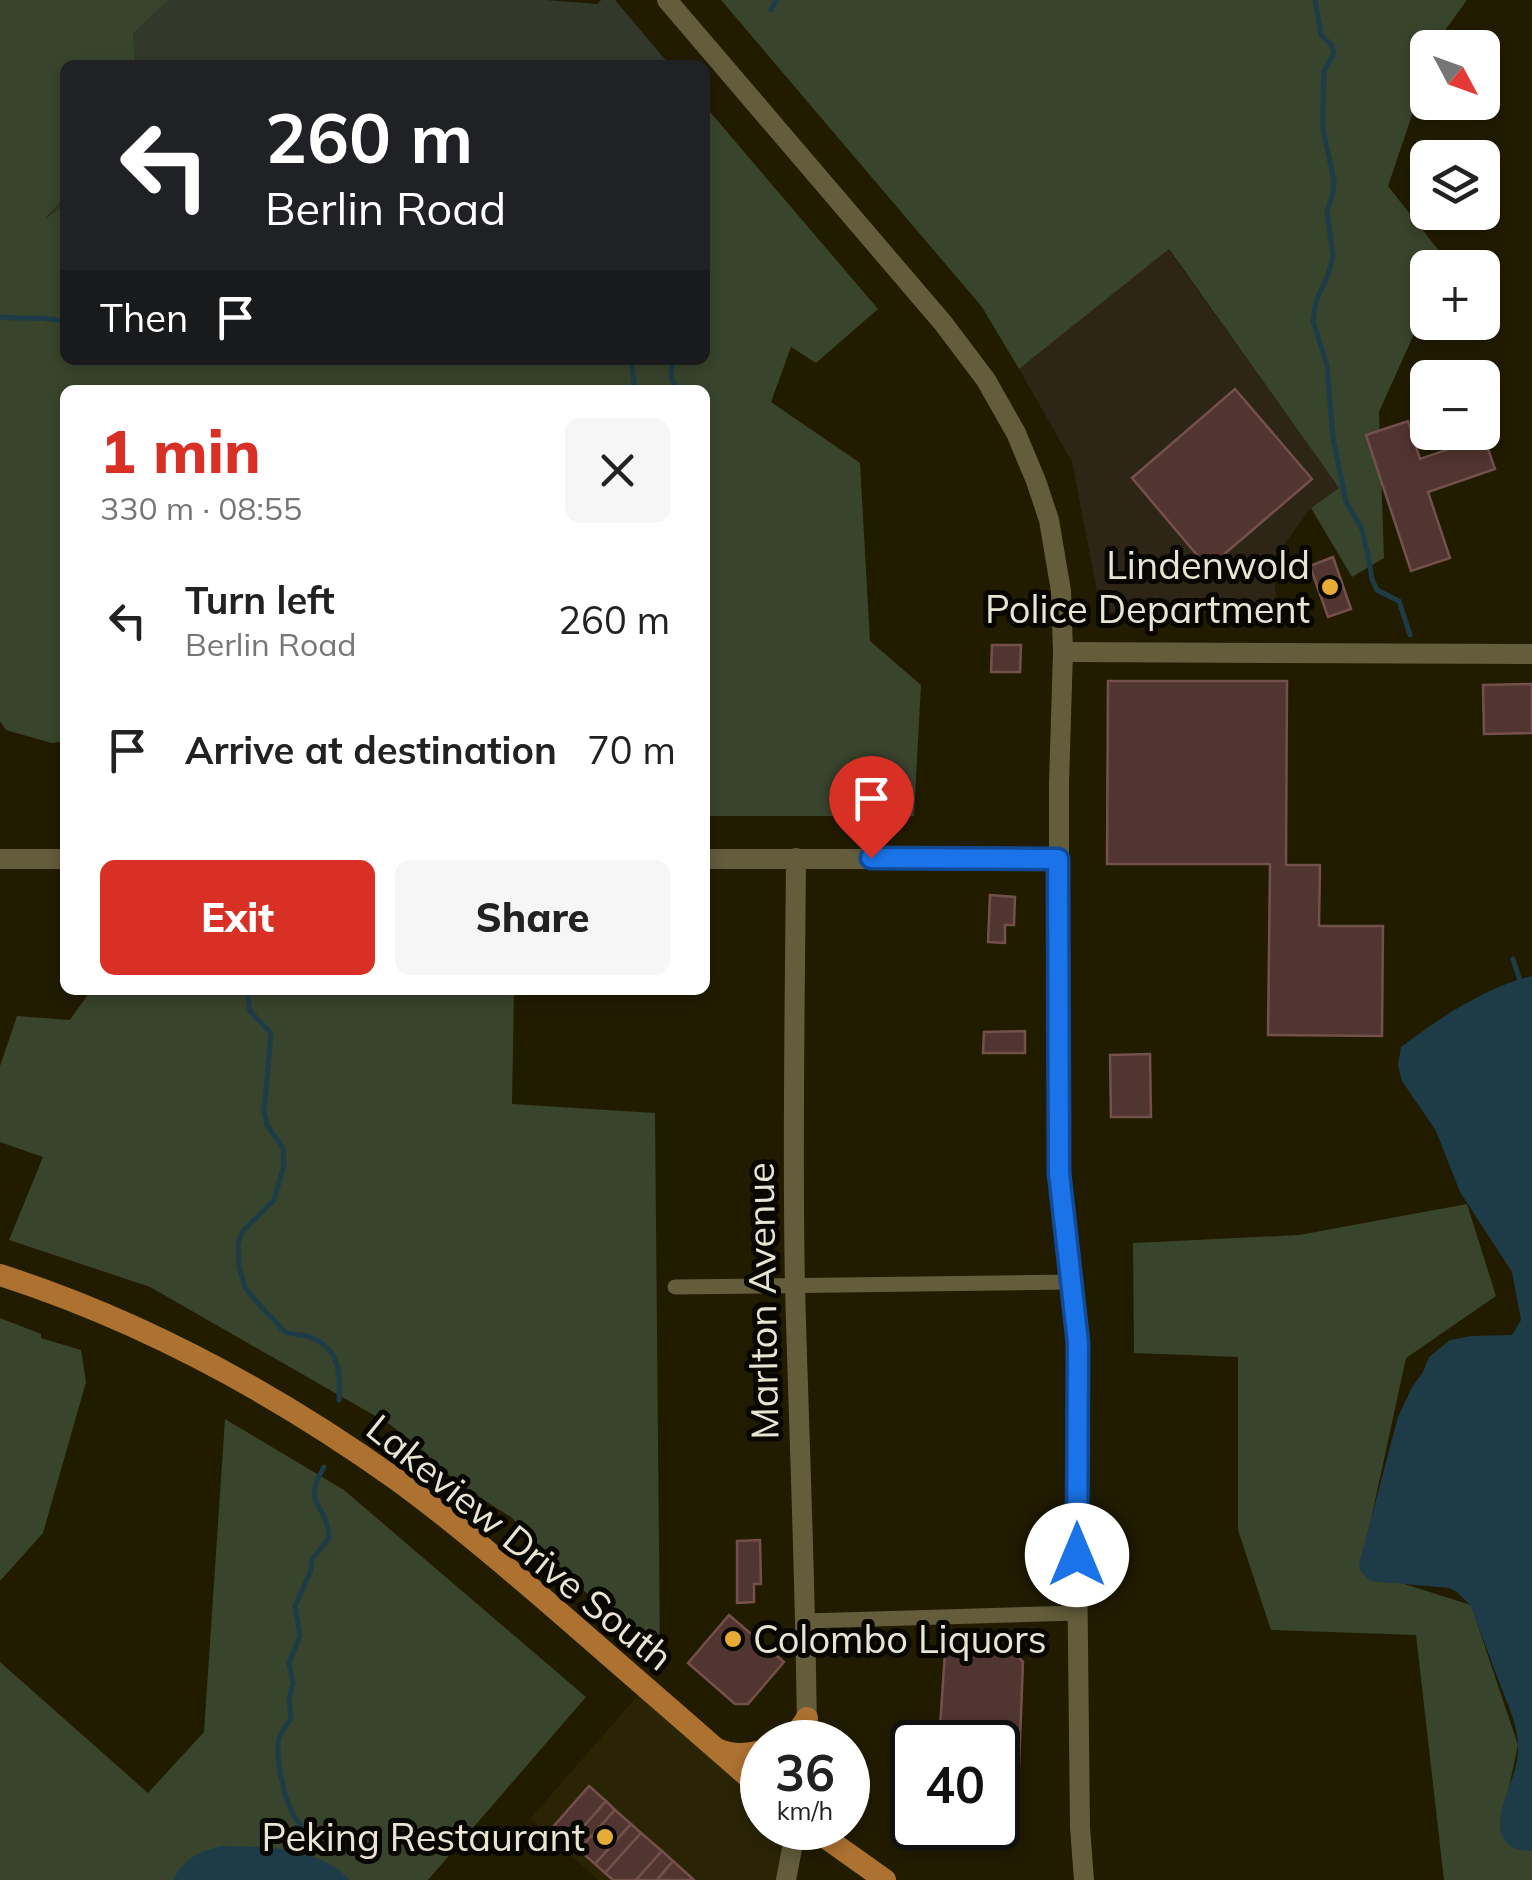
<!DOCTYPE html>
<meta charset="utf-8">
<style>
:root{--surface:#fff;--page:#f6f6f6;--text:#222;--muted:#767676;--accent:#d93025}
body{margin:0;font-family:Mulish,sans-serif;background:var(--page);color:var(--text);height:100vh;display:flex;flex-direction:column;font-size:38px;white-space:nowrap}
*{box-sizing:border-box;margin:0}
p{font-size:32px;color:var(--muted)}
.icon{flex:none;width:55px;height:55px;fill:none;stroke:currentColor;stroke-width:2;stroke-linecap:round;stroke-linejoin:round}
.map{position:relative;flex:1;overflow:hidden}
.details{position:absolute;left:60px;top:385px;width:650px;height:610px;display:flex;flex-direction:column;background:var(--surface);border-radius:15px;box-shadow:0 5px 15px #0003}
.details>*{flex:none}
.guide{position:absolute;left:60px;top:60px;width:650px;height:305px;border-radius:15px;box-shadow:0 5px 15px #0003;background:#202124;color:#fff;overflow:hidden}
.needle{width:65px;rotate:131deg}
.fabs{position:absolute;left:1410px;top:30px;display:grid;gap:20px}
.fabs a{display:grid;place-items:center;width:90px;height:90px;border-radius:15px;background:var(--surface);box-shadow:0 5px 15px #0003;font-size:50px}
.speed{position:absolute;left:740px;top:1720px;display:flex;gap:20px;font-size:50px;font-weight:700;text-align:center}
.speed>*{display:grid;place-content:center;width:130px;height:130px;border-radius:50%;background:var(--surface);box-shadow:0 5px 15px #0003;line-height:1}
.speed small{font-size:25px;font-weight:400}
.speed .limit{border:5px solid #111;border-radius:15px;background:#fff;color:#111}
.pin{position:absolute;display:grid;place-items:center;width:85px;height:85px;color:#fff;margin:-102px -42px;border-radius:50% 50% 50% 0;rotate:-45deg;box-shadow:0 0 10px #0007}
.pin .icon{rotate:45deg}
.me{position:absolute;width:110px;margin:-55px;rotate:0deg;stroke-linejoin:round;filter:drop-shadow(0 0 8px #0008)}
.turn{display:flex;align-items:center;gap:35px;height:210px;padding:0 40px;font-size:45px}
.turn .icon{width:130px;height:130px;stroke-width:2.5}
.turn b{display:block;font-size:70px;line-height:85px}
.then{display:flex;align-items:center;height:95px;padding:0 40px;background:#0003;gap:20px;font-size:38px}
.round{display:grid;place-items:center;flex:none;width:105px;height:105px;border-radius:15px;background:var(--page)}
.head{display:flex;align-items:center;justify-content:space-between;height:170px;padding:0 40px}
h1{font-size:60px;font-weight:800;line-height:75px;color:var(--accent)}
.button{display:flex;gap:20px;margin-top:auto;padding:20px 40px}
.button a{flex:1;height:115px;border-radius:15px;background:var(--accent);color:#fff;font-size:40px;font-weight:800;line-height:115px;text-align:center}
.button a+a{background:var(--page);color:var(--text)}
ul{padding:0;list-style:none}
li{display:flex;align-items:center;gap:30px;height:130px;padding:0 40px}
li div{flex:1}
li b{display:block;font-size:38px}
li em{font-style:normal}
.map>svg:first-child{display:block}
.built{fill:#2a2405}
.industrial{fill:#2d2515}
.green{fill:#32392b}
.forest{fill:#39442d}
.water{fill:#1e3c47}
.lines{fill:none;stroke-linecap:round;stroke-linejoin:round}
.stream{stroke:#1e3c47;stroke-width:5}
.building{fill:#513531;stroke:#74504b;stroke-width:2.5}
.street{stroke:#635d3c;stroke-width:15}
.secondary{stroke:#635d3c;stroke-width:20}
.primary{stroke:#ad7230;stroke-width:22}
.route-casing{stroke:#114b97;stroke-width:25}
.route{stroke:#1a73e8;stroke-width:18}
.poi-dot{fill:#e7ac36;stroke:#080600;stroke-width:4}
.labels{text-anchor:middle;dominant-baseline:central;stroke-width:10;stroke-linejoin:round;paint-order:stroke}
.poi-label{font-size:38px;fill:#e8e5d3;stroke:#080600;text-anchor:end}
.street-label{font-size:38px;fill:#e8e5d3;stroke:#080600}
</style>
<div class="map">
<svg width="1532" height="1880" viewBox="0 0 1532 1880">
<rect width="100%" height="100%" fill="#211b00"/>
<polygon class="built" points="645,1687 762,1789 762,1828 796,1828 786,1880 598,1880 530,1819"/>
<polygon class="industrial" points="1168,249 1339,488 1311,508 1273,560 1277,613 1101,612 1072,462 1019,369"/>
<polygon class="green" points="0,0 546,0 598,4 601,0 615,0 670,65 136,65 133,35 65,65 45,220 65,197 65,206 42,224 65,360 65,741 52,743 6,730 0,721"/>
<g class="forest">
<polygon points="0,0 168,0 133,33 136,65 65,65 65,197 46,218 65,206 65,360 705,360 705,106 878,309 816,363 791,347 771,402 860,463 870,641 921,685 914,816 705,816 705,390 65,390 65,741 52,743 6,730 0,721"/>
<polygon points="721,0 1467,0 1438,40 1435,47 1428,48 1427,71 1388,186 1447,261 1444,267 1428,268 1427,305 1379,412 1384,558 1352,577 1311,508 1339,488 1169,249 1019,369 982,307"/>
<polygon points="91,990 514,990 512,1104 655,1113 660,1657 583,1590 511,1517 463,1487 391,1425 150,1287 9,1240 43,1157 0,1142 0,1066 17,1016 70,1020"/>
<polygon points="1467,1204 1496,1296 1406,1358 1360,1570 1471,1605 1518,1745 1500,1830 1532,1849 1532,1880 1444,1880 1416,1635 1271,1630 1238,1530 1238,1357 1134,1353 1133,1243 1299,1235"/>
<polygon points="0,1318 41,1334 41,1338 81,1350 86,1382 43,1533 0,1581"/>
<polygon points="225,1419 344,1490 586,1697 428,1880 0,1880 0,1662 148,1793 204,1732"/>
</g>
<g class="water">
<path d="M 1532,976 L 1532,1851 C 1518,1851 1505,1847 1501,1832 C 1495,1808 1519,1775 1518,1748 C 1518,1726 1509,1707 1501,1687 C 1491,1660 1481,1633 1470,1605 L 1457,1592 L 1449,1588 L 1370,1581 L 1360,1570 L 1359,1564 L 1398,1417 L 1412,1387 L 1423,1372 L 1429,1357 L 1450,1340 L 1472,1336 L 1512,1335 L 1521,1320 L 1512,1272 L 1460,1192 L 1436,1131 L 1402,1081 L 1398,1065 L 1401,1047 C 1440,1018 1485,987 1532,976 Z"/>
<path d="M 222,1846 C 265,1847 318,1846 350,1880 L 173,1880 C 184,1859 199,1851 222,1846 Z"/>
</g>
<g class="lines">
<g class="stream">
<polyline points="1315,0 1321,35 1331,44 1334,53 1324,71 1323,106 1323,129 1334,181 1333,193 1327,211 1333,256 1328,275 1316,301 1313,321 1327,365 1333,438 1346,502 1361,527 1368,555 1372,579 1377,590 1399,601 1410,635"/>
<polyline points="771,10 777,0"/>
<path d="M 0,317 C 22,320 44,315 65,322"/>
<polyline points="631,360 635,390"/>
<polyline points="673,360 671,376 676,390"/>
<polyline points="1513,959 1521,984"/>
<path d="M 247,990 L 250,1011 L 271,1033 L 264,1112 L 267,1125 L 283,1148 L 284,1165 L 274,1200 L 242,1232 L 238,1244 L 239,1267 L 245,1287 L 254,1299 L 285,1332 C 293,1335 302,1334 310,1337 C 339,1348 341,1373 339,1400"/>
<path d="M 307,1859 L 311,1839 C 305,1830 297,1823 292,1812 C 284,1797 275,1756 279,1739 C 281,1731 288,1724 291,1717 L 289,1699 L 293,1683 L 289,1663 L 300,1636 L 295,1606 L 310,1573 L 312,1560 L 329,1538 C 328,1501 300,1508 324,1467"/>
</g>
</g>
<g class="building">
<polygon points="1235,389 1312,479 1208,568 1132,478"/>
<polygon points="1408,421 1420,459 1484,437 1495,469 1428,492 1450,558 1411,571 1366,435"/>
<polygon points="1333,557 1351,609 1328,617 1310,566"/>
<polygon points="992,645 1021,645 1020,672 991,672"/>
<polygon points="1108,681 1287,681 1286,865 1320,865 1319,926 1383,926 1382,1036 1268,1035 1270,864 1107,864"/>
<polygon points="1532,684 1532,733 1484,734 1483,685"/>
<polygon points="990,895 1015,897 1014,925 1005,925 1005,943 988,942"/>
<polygon points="1025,1031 1025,1053 983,1053 984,1032"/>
<polygon points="1150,1054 1151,1117 1111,1117 1110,1055"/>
<polygon points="760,1540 761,1584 754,1584 754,1602 737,1603 737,1541"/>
<polygon points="729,1615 784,1662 748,1704 735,1704 688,1663"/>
<polygon points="945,1652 1014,1652 1023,1662 1019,1766 998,1767 998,1742 939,1742"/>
<polygon points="589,1786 606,1801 570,1842 553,1827"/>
<polygon points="606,1801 615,1810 579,1850 570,1842"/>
<polygon points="615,1810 631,1824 595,1864 579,1850"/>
<polygon points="631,1824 641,1833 605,1873 595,1864"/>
<polygon points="641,1833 662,1851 636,1880 613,1880 605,1873"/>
<polygon points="662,1851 673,1861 657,1880 636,1880"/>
<polygon points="673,1861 694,1880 657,1880"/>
</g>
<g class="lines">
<g class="street">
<polyline points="675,1287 1071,1282"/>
<polyline points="806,1621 1079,1613"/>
</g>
<g class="secondary">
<polyline points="667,0 943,323 986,380 1016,433 1036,481 1049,520 1061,591 1063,652 1059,784 1059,1173 1078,1343 1077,1555 1080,1827 1084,1880"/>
<polyline points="1063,652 1532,654"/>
<path d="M 796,858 C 795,1000 792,1143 795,1285 C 799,1438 806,1590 807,1742"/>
<polyline points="0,859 65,859"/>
<polyline points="705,859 1059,859"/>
<polyline points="786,1880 796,1828"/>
</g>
<g class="primary">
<path d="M 0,1275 C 143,1321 275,1393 397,1480 C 456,1523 512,1571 567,1619 C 633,1676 697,1732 762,1789"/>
<polyline points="786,1742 796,1734 807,1718"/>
<path d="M 717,1749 C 732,1756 747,1755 762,1751"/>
<polyline points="812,1828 885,1880"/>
</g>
</g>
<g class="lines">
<defs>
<polyline id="route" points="871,858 1058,859 1059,1173 1078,1343 1077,1555"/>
</defs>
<use href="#route" class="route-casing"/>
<use href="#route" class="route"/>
</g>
<g class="poi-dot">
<circle cx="1330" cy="587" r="10"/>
<circle cx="733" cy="1639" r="10"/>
<circle cx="605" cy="1837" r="10"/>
</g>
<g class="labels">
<g class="poi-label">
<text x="1310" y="565">Lindenwold<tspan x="1310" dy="44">Police Department</tspan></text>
<text x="753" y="1639" text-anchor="start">Colombo Liquors</text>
<text x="585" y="1837">Peking Restaurant</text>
</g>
<g class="street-label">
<text transform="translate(762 1301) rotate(-91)">Marlton Avenue</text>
<text transform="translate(520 1542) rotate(39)">Lakeview Drive South</text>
</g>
</g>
</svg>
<div class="fabs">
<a><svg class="needle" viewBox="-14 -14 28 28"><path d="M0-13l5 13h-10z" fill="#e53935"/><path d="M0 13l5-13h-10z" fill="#767676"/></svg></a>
<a><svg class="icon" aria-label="layers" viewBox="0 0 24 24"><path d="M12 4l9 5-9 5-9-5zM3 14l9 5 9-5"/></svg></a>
<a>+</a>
<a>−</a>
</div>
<div class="speed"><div>36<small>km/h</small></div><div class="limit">40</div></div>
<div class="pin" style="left:871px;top:858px;background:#d93025"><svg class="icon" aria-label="arrive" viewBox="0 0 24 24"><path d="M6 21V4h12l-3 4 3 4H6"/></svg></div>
<svg class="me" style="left:1077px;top:1555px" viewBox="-20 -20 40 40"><circle r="19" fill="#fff"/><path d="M0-13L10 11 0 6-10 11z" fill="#1a73e8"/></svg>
<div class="guide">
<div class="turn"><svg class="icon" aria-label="left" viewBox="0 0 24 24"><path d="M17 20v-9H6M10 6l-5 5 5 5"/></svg><div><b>260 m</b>Berlin Road</div></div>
<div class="then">Then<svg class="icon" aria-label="arrive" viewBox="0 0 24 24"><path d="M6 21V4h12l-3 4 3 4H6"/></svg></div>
</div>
<section class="details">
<div class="head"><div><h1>1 min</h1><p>330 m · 08:55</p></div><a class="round"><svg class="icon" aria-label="close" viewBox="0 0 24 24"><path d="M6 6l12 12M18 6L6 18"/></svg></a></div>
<ul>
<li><svg class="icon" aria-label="left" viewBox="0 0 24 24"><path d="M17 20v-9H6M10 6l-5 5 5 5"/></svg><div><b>Turn left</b><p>Berlin Road</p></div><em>260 m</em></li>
<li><svg class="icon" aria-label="arrive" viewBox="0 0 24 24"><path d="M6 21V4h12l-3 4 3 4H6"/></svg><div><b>Arrive at destination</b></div><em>70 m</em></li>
</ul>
<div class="button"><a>Exit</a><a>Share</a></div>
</section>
</div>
